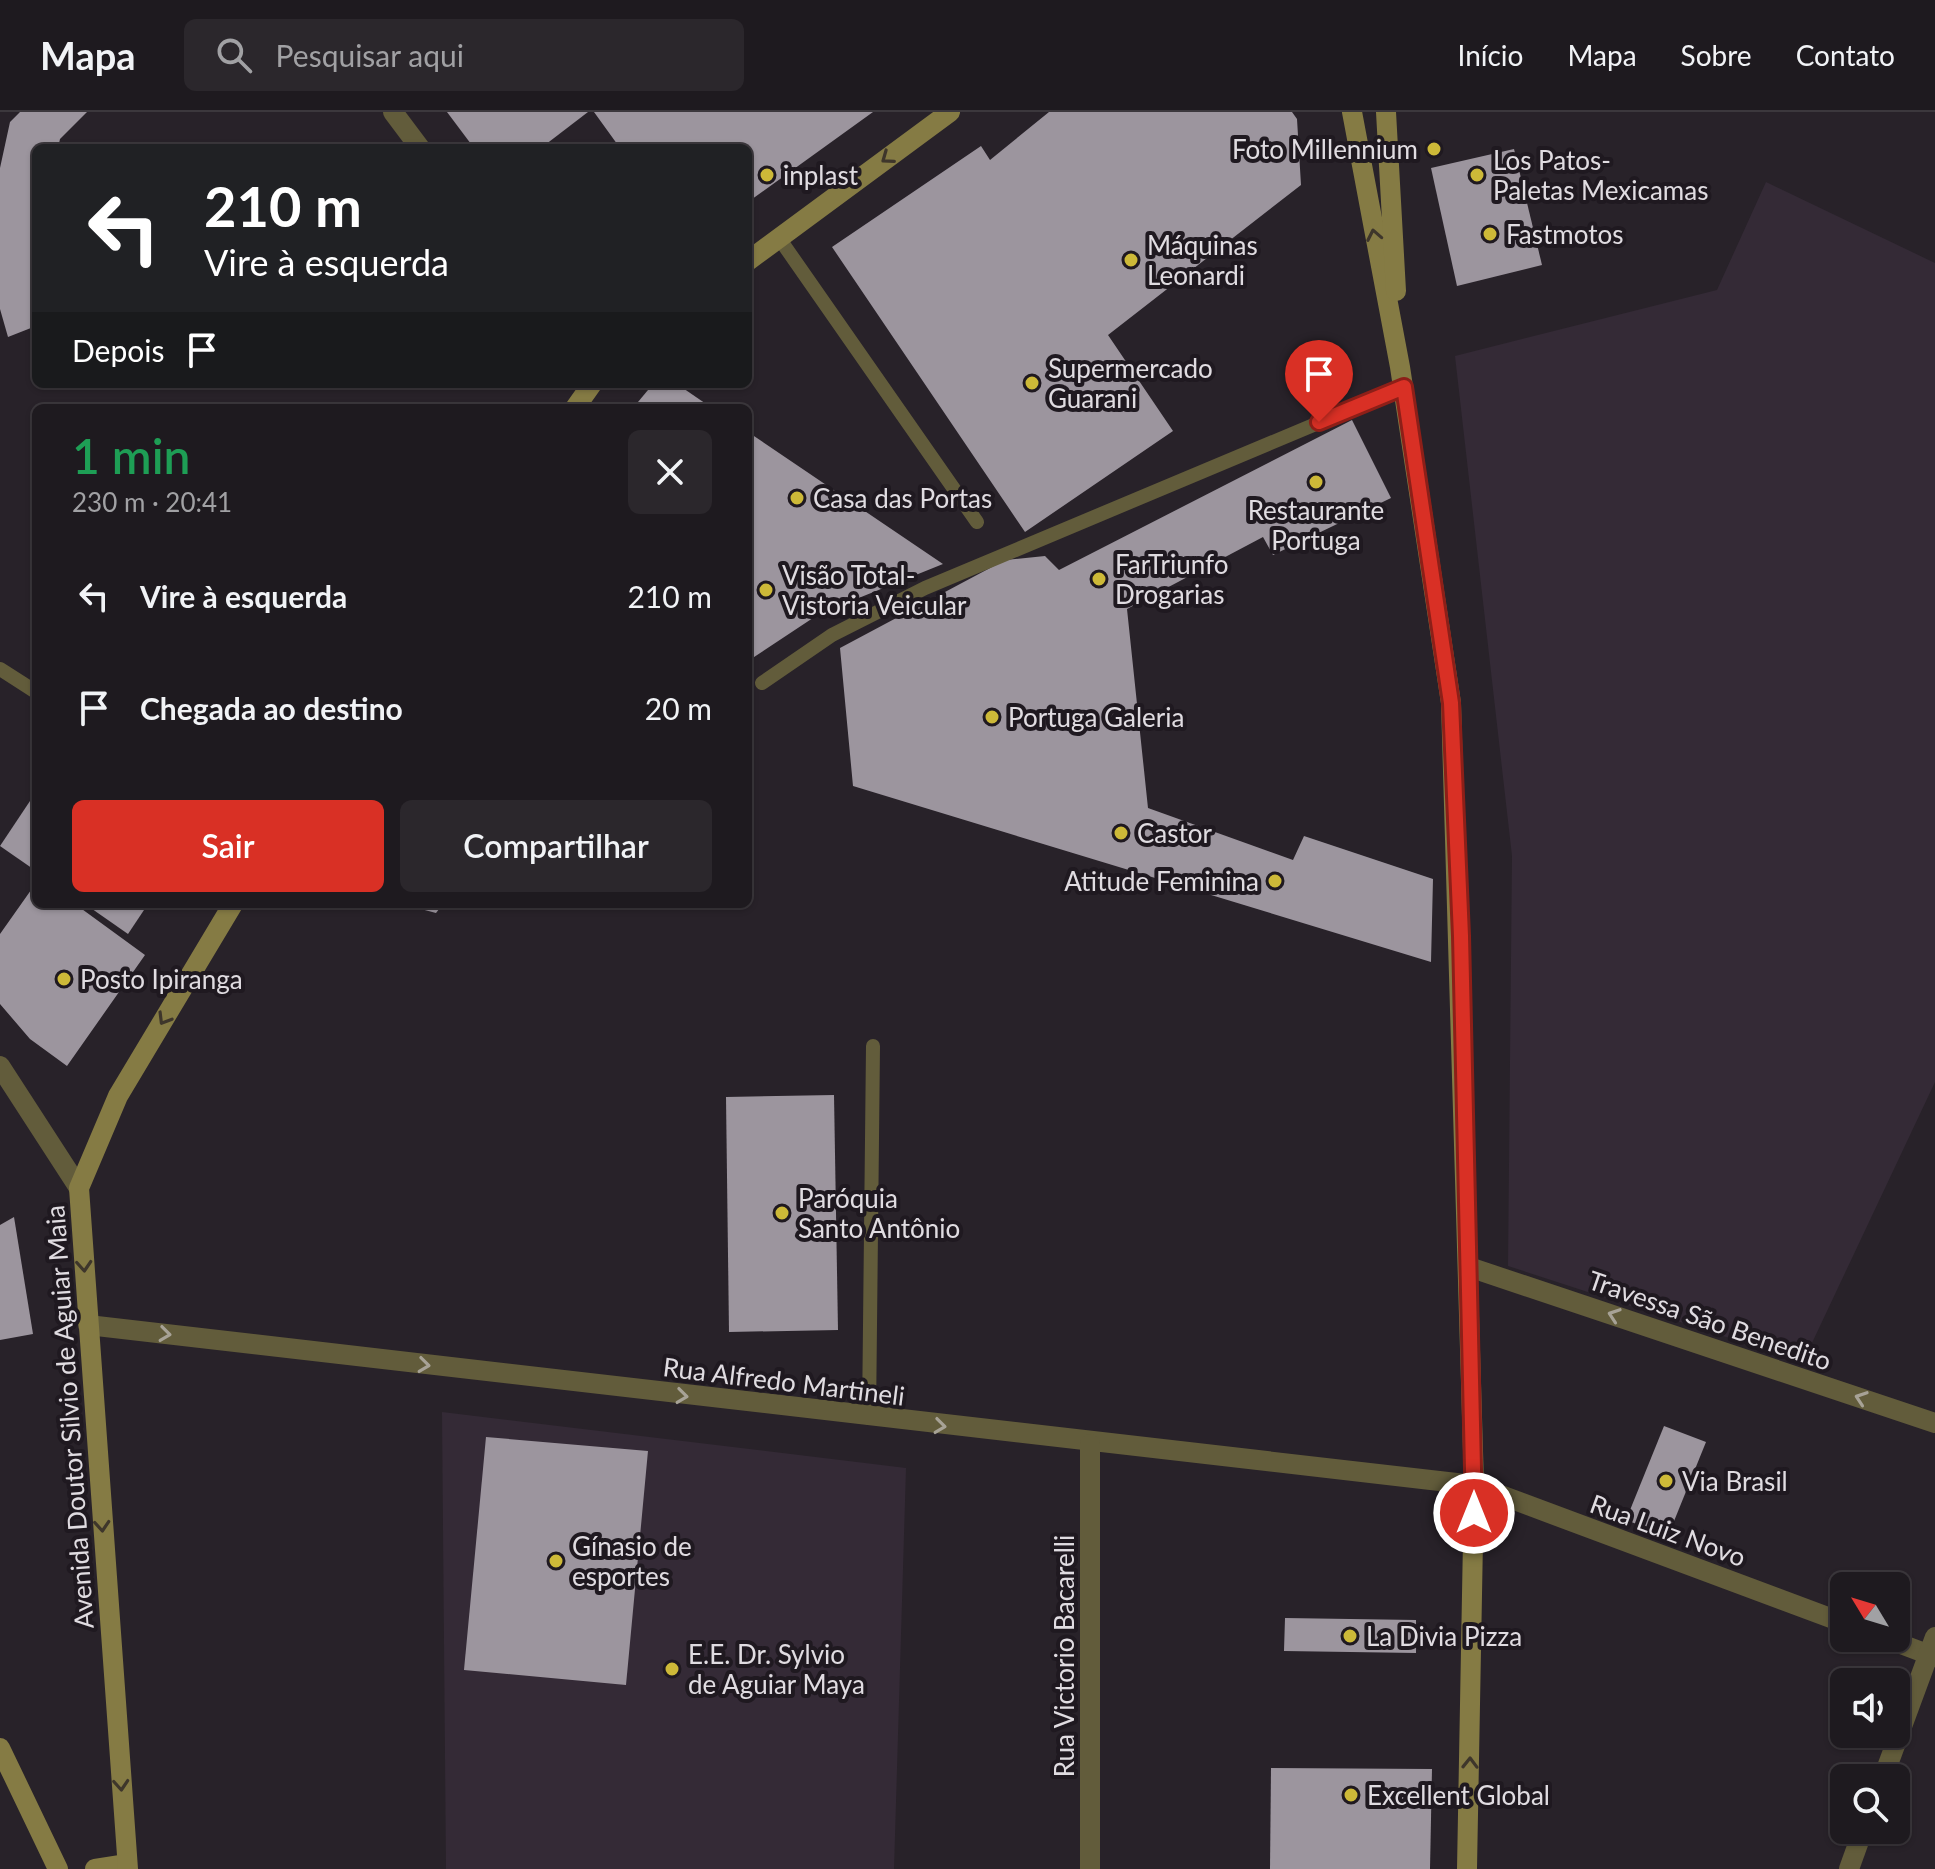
<!DOCTYPE html>
<html lang="pt">
<meta charset="utf-8">
<style>
:root{--surface:#1e1a1f;--page:#2b272c;--text:#f1f3f6;--muted:#a1a1a4;--line:#3c383d;--accent:#d93025}
body{margin:0;font-family:Lato,sans-serif;background:var(--page);color:var(--text);height:100vh;display:flex;flex-direction:column;font-size:30px;white-space:nowrap}
*{box-sizing:border-box;margin:0}
p{font-size:26px;color:var(--muted)}
.icon{flex:none;width:44px;height:44px;fill:none;stroke:currentColor;stroke-width:2;stroke-linecap:round;stroke-linejoin:round}
.map{position:relative;flex:1;overflow:hidden}
.drawer{position:absolute;left:32px;top:292px;width:720px;height:504px;display:flex;flex-direction:column;background:var(--surface);border-radius:12px;box-shadow:0 2px 6px #0004,0 0 0 2px var(--line)}
.drawer>*{flex:none}
.hud{position:absolute;left:32px;top:32px;width:720px;height:244px;border-radius:12px;box-shadow:0 2px 6px #0004,0 0 0 2px var(--line);background:#202124;color:#fff;overflow:hidden}
.needle{width:52px;rotate:308deg}
.controls{position:absolute;left:1830px;top:1460px;display:grid;gap:16px}
.controls a{display:grid;place-items:center;width:80px;height:80px;border-radius:12px;background:var(--surface);box-shadow:0 2px 6px #0004,0 0 0 2px var(--line);font-size:40px}
.pin{position:absolute;display:grid;place-items:center;width:68px;height:68px;color:#fff;margin:-82px -34px;border-radius:50% 50% 50% 0;rotate:-45deg;box-shadow:0 0 8px #0007}
.pin .icon{rotate:45deg}
.me{position:absolute;width:88px;margin:-44px;rotate:0deg;stroke-linejoin:round;filter:drop-shadow(0 0 6px #0008)}
.turn{display:flex;align-items:center;gap:28px;height:168px;padding:0 40px;font-size:36px}
.turn .icon{width:104px;height:104px;stroke-width:2.5}
.turn b{display:block;font-size:56px;line-height:68px}
.then{display:flex;align-items:center;height:76px;padding:0 40px;background:#0003;gap:16px;font-size:30px}
.round{display:grid;place-items:center;flex:none;width:84px;height:84px;border-radius:12px;background:var(--page)}
.summary{display:flex;align-items:center;justify-content:space-between;height:136px;padding:0 40px}
h1{font-size:48px;font-weight:600;line-height:60px;color:#1e9e55}
.button{display:flex;gap:16px;margin-top:auto;padding:16px 40px}
.button a{flex:1;height:92px;border-radius:12px;background:var(--accent);color:#fff;font-size:32px;font-weight:600;line-height:92px;text-align:center}
.button a+a{background:var(--page);color:var(--text)}
ul{padding:0;list-style:none}
li{display:flex;align-items:center;gap:24px;height:112px;padding:0 40px}
li div{flex:1}
li b{display:block;font-size:30px}
li em{font-style:normal}
header{display:flex;align-items:center;gap:48px;box-sizing:border-box;height:112px;padding:0 40px;background:var(--surface);border-bottom:2px solid var(--line)}
header strong{font-size:38px}
nav{display:flex;gap:44px;margin-inline-start:auto;font-size:28px}
.search{width:560px;height:72px;background:var(--page);display:flex;align-items:center;gap:20px;box-sizing:border-box;padding:0 28px;border-radius:12px;color:var(--muted);font-size:30px}
.map>svg:first-child{display:block}
.built{fill:#342a36}
.building{fill:#9c959e}
.lines{fill:none;stroke-linecap:round;stroke-linejoin:round}
.service{stroke:#625c3b;stroke-width:14}
.minor{stroke:#625c3b;stroke-width:20}
.secondary{stroke:#857b44;stroke-width:20}
.oneway{stroke:#3e362b}
.oneway2{stroke:#a7a296}
.route-casing{stroke:#8d1f18;stroke-width:20}
.route{stroke:#d93025;stroke-width:14}
.poi-dot{fill:#cdb938;stroke:#1f1920;stroke-width:3}
.labels{text-anchor:middle;dominant-baseline:central;stroke-width:8;stroke-linejoin:round;paint-order:stroke}
.poi-label{font-size:26px;fill:#e0dce1;stroke:#1f1920;text-anchor:start}
.street-label{font-size:26px;fill:#e0dce1;stroke:#1f1920}
</style>
<header>
<strong>Mapa</strong>
<div class="search"><svg class="icon" aria-label="search" viewBox="0 0 24 24"><circle cx="10" cy="10" r="6"/><path d="M15 15l6 6"/></svg>Pesquisar aqui</div>
<nav><a>Início</a><a>Mapa</a><a>Sobre</a><a>Contato</a></nav>
</header>
<div class="map">
<svg width="1935" height="1757" viewBox="0 0 1935 1757">
<rect width="100%" height="100%" fill="#282229"/>
<g class="built">
<polygon points="1766,70 1935,151 1935,970 1803,1250 1508,1154 1512,744 1455,244 1717,178"/>
<polygon points="442,1300 906,1356 894,1757 446,1757"/>
</g>
<g class="building">
<polygon points="20,0 87,0 60,27 58,36 36,36 36,119 31,140 36,157 36,214 8,225 0,197 0,56 10,10"/>
<polygon points="447,0 588,0 541,36 474,36"/>
<polygon points="594,0 873,0 748,90 748,36 620,36"/>
<polygon points="1049,0 1292,0 1297,7 1301,73 1108,223 1173,319 1025,420 832,135 981,34 990,48"/>
<polygon points="1514,37 1542,153 1457,174 1431,56"/>
<polygon points="653,272 677,272 712,296 633,296"/>
<polygon points="1352,308 1391,386 1273,443 1263,425 1127,497 1148,696 1293,748 1304,724 1433,767 1431,850 853,674 840,536 1005,448 1045,444 1059,458"/>
<polygon points="748,320 943,452 819,502 748,549"/>
<polygon points="36,680 36,759 0,734"/>
<polygon points="36,771 36,792 75,792 145,843 67,954 30,927 0,892 0,822"/>
<polygon points="85,792 148,792 128,822"/>
<polygon points="402,792 443,792 436,801"/>
<polygon points="834,983 838,1218 729,1220 726,985"/>
<polygon points="14,1105 33,1222 0,1228 0,1113"/>
<polygon points="1664,1314 1706,1330 1668,1424 1626,1408"/>
<polygon points="486,1325 648,1339 626,1573 464,1558"/>
<polygon points="1285,1506 1416,1508 1416,1541 1284,1539"/>
<polygon points="1271,1656 1432,1657 1430,1757 1270,1757"/>
</g>
<g class="lines">
<g class="service">
<polyline points="779,126 977,410"/>
<polyline points="0,557 36,580"/>
<polyline points="762,571 832,523 925,476 1404,275"/>
<polyline points="869,1306 873,934"/>
</g>
<g class="minor">
<polyline points="393,0 420,36"/>
<polyline points="0,954 79,1076"/>
<polyline points="1469,1155 1935,1311"/>
<polyline points="88,1213 1474,1373 1844,1511"/>
<polyline points="1885,1526 1935,1545"/>
<polyline points="1883,1666 1935,1525"/>
<polyline points="1090,1757 1090,1332"/>
<polyline points="1849,1757 1863,1718"/>
</g>
<g class="secondary">
<polyline points="1352,0 1400,255 1451,591 1474,1373 1467,1757"/>
<polyline points="1386,0 1396,179"/>
<polyline points="748,149 950,0"/>
<polyline points="575,296 592,272"/>
<polyline points="0,1636 58,1757"/>
<polyline points="95,1757 127,1752"/>
<polyline points="128,1757 79,1076 118,984 233,792"/>
</g>
</g>
<defs><path id="oneway-chevron" d="M-2-3.5L2.5 0L-2 3.5" fill="none" stroke-width="1.6" stroke-linecap="round" stroke-linejoin="round" transform="scale(2)"/></defs>
<g class="oneway">
<use href="#oneway-chevron" transform="translate(887 46) rotate(144)"/>
<use href="#oneway-chevron" transform="translate(1374 123) rotate(-101)"/>
<use href="#oneway-chevron" transform="translate(164 907) rotate(121)"/>
<use href="#oneway-chevron" transform="translate(84 1154) rotate(86)"/>
<use href="#oneway-chevron" transform="translate(102 1414) rotate(86)"/>
<use href="#oneway-chevron" transform="translate(1470 1651) rotate(-89)"/>
<use href="#oneway-chevron" transform="translate(121 1673) rotate(86)"/>
</g>
<g class="oneway2">
<use href="#oneway-chevron" transform="translate(1614 1203) rotate(-161)"/>
<use href="#oneway-chevron" transform="translate(165 1222) rotate(7)"/>
<use href="#oneway-chevron" transform="translate(424 1253) rotate(7)"/>
<use href="#oneway-chevron" transform="translate(682 1284) rotate(7)"/>
<use href="#oneway-chevron" transform="translate(1861 1286) rotate(-161)"/>
<use href="#oneway-chevron" transform="translate(940 1314) rotate(7)"/>
</g>
<g class="lines">
<defs>
<polyline id="route" points="1319,310 1404,275 1451,591 1461,824 1474,1401"/>
</defs>
<use href="#route" class="route-casing"/>
<use href="#route" class="route"/>
</g>
<g class="poi-dot">
<circle cx="1434" cy="37" r="8"/>
<circle cx="767" cy="63" r="8"/>
<circle cx="1477" cy="63" r="8"/>
<circle cx="1490" cy="122" r="8"/>
<circle cx="1131" cy="148" r="8"/>
<circle cx="1032" cy="271" r="8"/>
<circle cx="1316" cy="370" r="8"/>
<circle cx="797" cy="386" r="8"/>
<circle cx="1099" cy="467" r="8"/>
<circle cx="766" cy="478" r="8"/>
<circle cx="992" cy="605" r="8"/>
<circle cx="1121" cy="721" r="8"/>
<circle cx="1275" cy="769" r="8"/>
<circle cx="64" cy="867" r="8"/>
<circle cx="782" cy="1101" r="8"/>
<circle cx="1666" cy="1369" r="8"/>
<circle cx="556" cy="1449" r="8"/>
<circle cx="1350" cy="1524" r="8"/>
<circle cx="672" cy="1557" r="8"/>
<circle cx="1351" cy="1683" r="8"/>
</g>
<g class="labels">
<g class="poi-label">
<text x="1418" y="37" text-anchor="end">Foto Millennium</text>
<text x="1493" y="48">Los Patos-<tspan x="1493" dy="30">Paletas Mexicamas</tspan></text>
<text x="783" y="63">inplast</text>
<text x="1506" y="122">Fastmotos</text>
<text x="1147" y="133">Máquinas<tspan x="1147" dy="30">Leonardi</tspan></text>
<text x="1048" y="256">Supermercado<tspan x="1048" dy="30">Guarani</tspan></text>
<text x="813" y="386">Casa das Portas</text>
<text x="1316" y="398" text-anchor="middle">Restaurante<tspan x="1316" dy="30">Portuga</tspan></text>
<text x="1115" y="452">FarTriunfo<tspan x="1115" dy="30">Drogarias</tspan></text>
<text x="782" y="463">Visão Total-<tspan x="782" dy="30">Vistoria Veicular</tspan></text>
<text x="1008" y="605">Portuga Galeria</text>
<text x="1137" y="721">Castor</text>
<text x="1259" y="769" text-anchor="end">Atitude Feminina</text>
<text x="80" y="867">Posto Ipiranga</text>
<text x="798" y="1086">Paróquia<tspan x="798" dy="30">Santo Antônio</tspan></text>
<text x="1682" y="1369">Via Brasil</text>
<text x="572" y="1434">Gínasio de<tspan x="572" dy="30">esportes</tspan></text>
<text x="1366" y="1524">La Divia Pizza</text>
<text x="688" y="1542">E.E. Dr. Sylvio<tspan x="688" dy="30">de Aguiar Maya</tspan></text>
<text x="1367" y="1683">Excellent Global</text>
</g>
<g class="street-label">
<text transform="translate(1710 1208) rotate(19)">Travessa São Benedito</text>
<text transform="translate(784 1269) rotate(7)">Rua Alfredo Martineli</text>
<text transform="translate(69 1305) rotate(-94)">Avenida Doutor Silvio de Aguiar Maia</text>
<text transform="translate(1668 1418) rotate(20)">Rua Luiz Novo</text>
<text transform="translate(1064 1544) rotate(-90)">Rua Victorio Bacarelli</text>
</g>
</g>
</svg>
<div class="controls">
<a><svg class="needle" viewBox="-14 -14 28 28"><path d="M0-13l5 13h-10z" fill="#e53935"/><path d="M0 13l5-13h-10z" fill="#a1a1a4"/></svg></a>
<a><svg class="icon" aria-label="sound" viewBox="0 0 24 24"><path d="M4 9h4l5-4v14l-5-4H4zM17 9q2 3 0 6"/></svg></a>
<a><svg class="icon" aria-label="search" viewBox="0 0 24 24"><circle cx="10" cy="10" r="6"/><path d="M15 15l6 6"/></svg></a>
</div>
<div class="pin" style="left:1319px;top:310px;background:#d93025"><svg class="icon" aria-label="arrive" viewBox="0 0 24 24"><path d="M6 21V4h12l-3 4 3 4H6"/></svg></div>
<svg class="me" style="left:1474px;top:1401px" viewBox="-20 -20 40 40"><circle r="17" fill="#d93025" stroke="#fff" stroke-width="3"/><path d="M0-11L8 9 0 5-8 9z" fill="#fff"/></svg>
<div class="hud">
<div class="turn"><svg class="icon" aria-label="left" viewBox="0 0 24 24"><path d="M17 20v-9H6M10 6l-5 5 5 5"/></svg><div><b>210 m</b>Vire à esquerda</div></div>
<div class="then">Depois<svg class="icon" aria-label="arrive" viewBox="0 0 24 24"><path d="M6 21V4h12l-3 4 3 4H6"/></svg></div>
</div>
<section class="drawer">
<div class="summary"><div><h1>1 min</h1><p>230 m · 20:41</p></div><a class="round"><svg class="icon" aria-label="close" viewBox="0 0 24 24"><path d="M6 6l12 12M18 6L6 18"/></svg></a></div>
<ul>
<li><svg class="icon" aria-label="left" viewBox="0 0 24 24"><path d="M17 20v-9H6M10 6l-5 5 5 5"/></svg><div><b>Vire à esquerda</b></div><em>210 m</em></li>
<li><svg class="icon" aria-label="arrive" viewBox="0 0 24 24"><path d="M6 21V4h12l-3 4 3 4H6"/></svg><div><b>Chegada ao destino</b></div><em>20 m</em></li>
</ul>
<div class="button"><a>Sair</a><a>Compartilhar</a></div>
</section>
</div>
